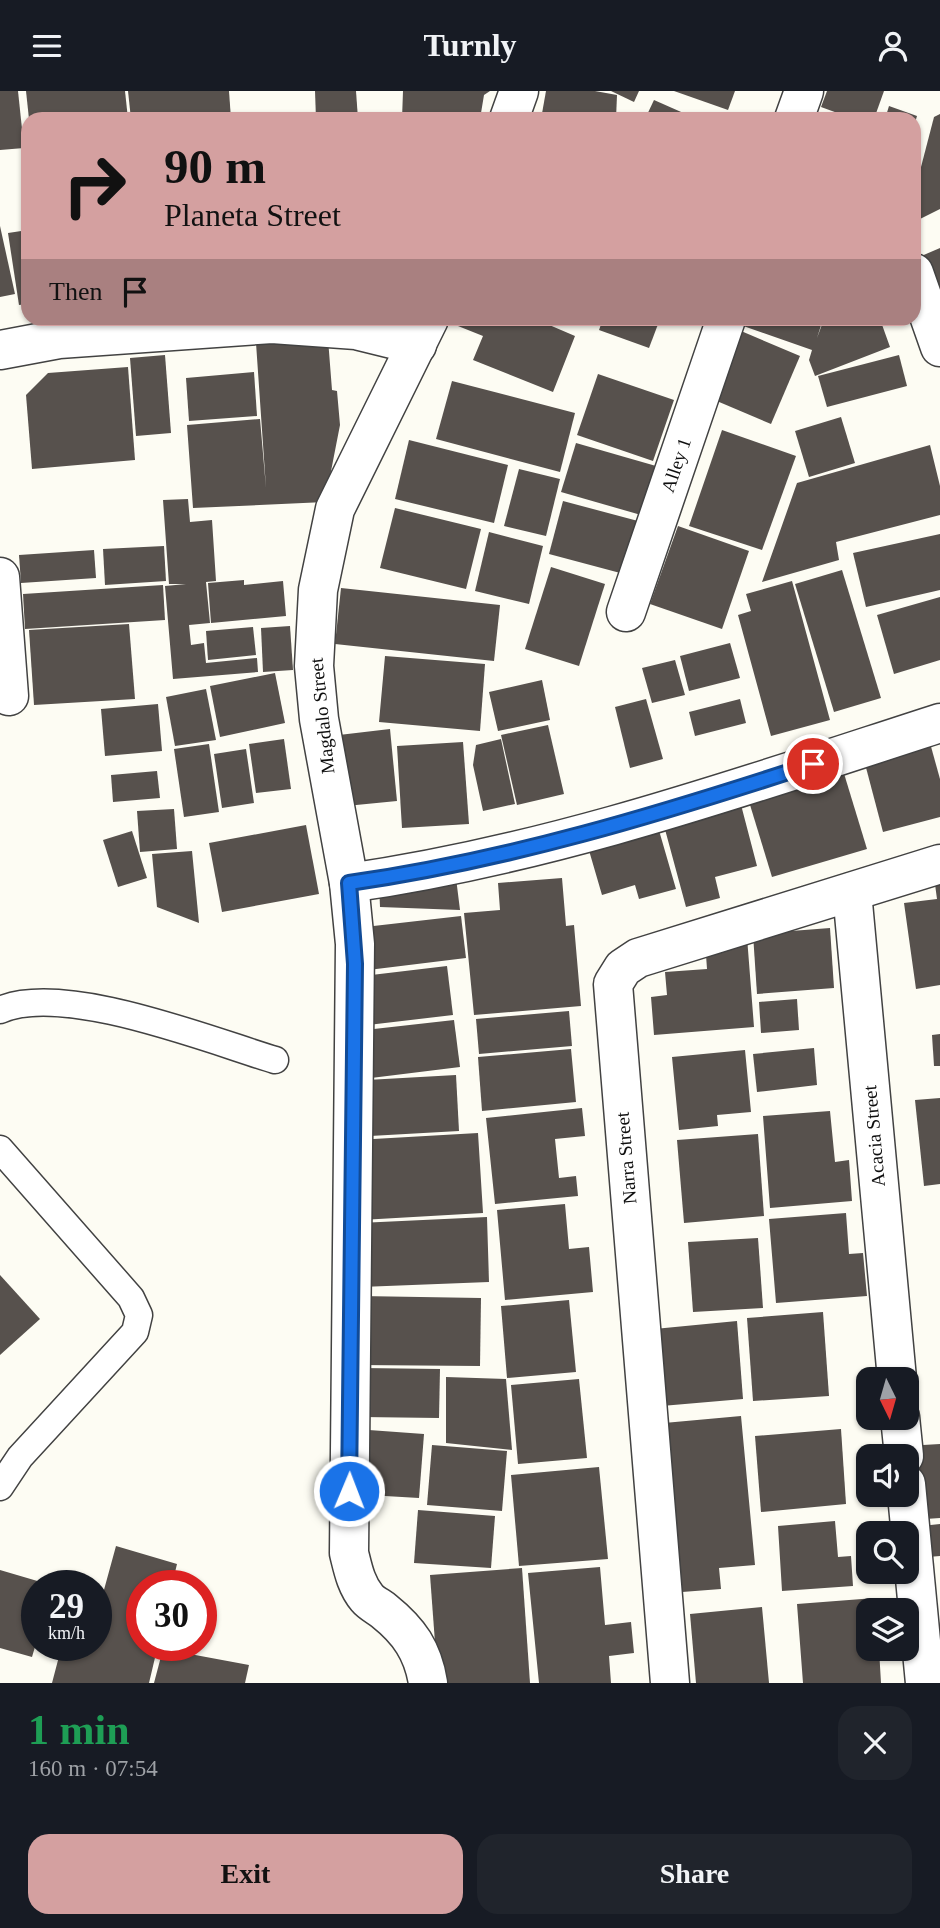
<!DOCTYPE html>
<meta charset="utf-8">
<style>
:root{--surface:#171b24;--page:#20242c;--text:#f1f3f6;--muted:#9ea1a6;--accent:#d4a0a0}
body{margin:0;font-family:"Times New Roman",serif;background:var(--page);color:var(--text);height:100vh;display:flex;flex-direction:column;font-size:26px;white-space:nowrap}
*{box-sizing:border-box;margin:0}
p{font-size:23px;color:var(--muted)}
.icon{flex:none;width:38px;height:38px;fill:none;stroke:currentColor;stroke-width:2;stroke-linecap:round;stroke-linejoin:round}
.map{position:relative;height:1592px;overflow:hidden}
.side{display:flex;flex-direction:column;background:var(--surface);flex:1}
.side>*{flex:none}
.top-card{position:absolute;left:21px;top:21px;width:900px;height:214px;border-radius:21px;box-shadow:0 2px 5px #0004;background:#d4a0a0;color:#111;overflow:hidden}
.needle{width:46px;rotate:175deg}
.buttons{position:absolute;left:856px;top:1276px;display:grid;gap:14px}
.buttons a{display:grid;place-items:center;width:63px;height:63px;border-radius:14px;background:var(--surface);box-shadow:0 2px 5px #0004;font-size:35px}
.speed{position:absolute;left:21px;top:1479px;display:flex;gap:14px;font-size:35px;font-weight:700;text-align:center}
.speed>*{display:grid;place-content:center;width:91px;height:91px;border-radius:50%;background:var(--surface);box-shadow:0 2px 5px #0004;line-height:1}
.speed small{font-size:18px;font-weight:400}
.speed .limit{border:10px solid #d22;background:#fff;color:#111}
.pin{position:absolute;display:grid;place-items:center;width:60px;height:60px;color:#fff;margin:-30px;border:4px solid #fff;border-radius:50%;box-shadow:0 2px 7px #0007}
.me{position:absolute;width:77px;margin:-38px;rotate:1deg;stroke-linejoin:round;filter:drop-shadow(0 0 5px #0008)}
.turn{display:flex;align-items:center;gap:24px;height:147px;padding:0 28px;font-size:32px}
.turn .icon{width:91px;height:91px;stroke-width:2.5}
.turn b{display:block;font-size:49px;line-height:60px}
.then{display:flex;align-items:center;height:66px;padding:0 28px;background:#0003;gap:14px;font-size:26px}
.round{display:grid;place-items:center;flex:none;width:74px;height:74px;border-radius:21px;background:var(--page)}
.overview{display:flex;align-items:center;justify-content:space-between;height:119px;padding:0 28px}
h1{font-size:42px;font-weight:700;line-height:52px;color:#1e9e55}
.action{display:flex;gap:14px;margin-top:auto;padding:14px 28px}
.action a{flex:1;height:80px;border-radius:21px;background:var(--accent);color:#111;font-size:28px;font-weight:700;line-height:80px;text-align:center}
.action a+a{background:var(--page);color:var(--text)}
header{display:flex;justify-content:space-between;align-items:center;height:91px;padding:0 28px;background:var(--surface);font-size:32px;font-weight:700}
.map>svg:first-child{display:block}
.building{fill:#57514d}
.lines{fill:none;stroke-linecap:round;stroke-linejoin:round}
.service-casing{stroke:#424242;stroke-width:29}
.minor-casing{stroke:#424242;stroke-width:41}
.service{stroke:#fff;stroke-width:26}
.minor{stroke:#fff;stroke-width:38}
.route-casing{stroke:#114b97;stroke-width:18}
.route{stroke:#1a73e8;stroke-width:12}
.labels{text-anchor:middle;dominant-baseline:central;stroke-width:7;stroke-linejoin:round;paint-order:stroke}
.street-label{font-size:19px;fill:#0f0f0f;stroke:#fff}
</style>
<header><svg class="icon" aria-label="menu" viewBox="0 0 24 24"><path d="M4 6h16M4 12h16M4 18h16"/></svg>Turnly<svg class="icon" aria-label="person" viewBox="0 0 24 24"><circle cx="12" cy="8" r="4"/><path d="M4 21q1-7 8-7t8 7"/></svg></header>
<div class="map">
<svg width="940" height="1592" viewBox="0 0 940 1592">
<rect width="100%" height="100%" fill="#fdfcf3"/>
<g class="building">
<polygon points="0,0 18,0 24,57 0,59"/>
<polygon points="26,0 125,0 128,28 29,28"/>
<polygon points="128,0 229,0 231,28 131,28"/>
<polygon points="315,0 356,0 358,28 316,28"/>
<polygon points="403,0 490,0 484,4 480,28 402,28"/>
<polygon points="546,0 595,0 617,4 616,28 541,28"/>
<polygon points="611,0 639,0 634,11"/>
<polygon points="674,0 735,0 728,19"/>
<polygon points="827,0 884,0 874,28 854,28 821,16"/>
<polygon points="654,9 697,28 645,28"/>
<polygon points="889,15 917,25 914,35 914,28 885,28"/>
<polygon points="940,23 940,118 914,131 914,103 934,26"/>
<polygon points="0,135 15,203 0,206"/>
<polygon points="28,139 28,213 19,214 8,142"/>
<polygon points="940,157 940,216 919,166"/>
<polygon points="455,228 549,228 547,233 575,245 553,301 473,269 483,245 453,233"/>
<polygon points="603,228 660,228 649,257 599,239"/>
<polygon points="730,228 823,228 817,247 824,228 880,228 890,256 815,285 809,269 812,259 729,230"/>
<polygon points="734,237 800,265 771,333 705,305"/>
<polygon points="328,248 332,299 337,300 340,334 325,411 193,417 187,334 260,328 266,397 256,252"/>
<polygon points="165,264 171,342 136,345 130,267"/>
<polygon points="899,264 907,295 827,316 818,285"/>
<polygon points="128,276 135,369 32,378 26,304 48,282"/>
<polygon points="254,281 257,325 189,330 186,287"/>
<polygon points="598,283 674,309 653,370 577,344"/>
<polygon points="452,290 575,322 560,381 436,348"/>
<polygon points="841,326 855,372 809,386 795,340"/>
<polygon points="722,339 796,365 762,459 689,435"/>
<polygon points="409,349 508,374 494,432 395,408"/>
<polygon points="576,352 656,375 641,424 561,401"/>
<polygon points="930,354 940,395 940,424 836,451 839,469 762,491 797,392"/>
<polygon points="519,378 560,388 546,445 504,435"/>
<polygon points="188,408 190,431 212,429 216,490 206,491 210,532 189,534 191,554 204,552 206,572 257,567 258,581 173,588 165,495 186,493 169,493 163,409"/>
<polygon points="563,410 638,430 624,483 549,463"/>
<polygon points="395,417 481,438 466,498 380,477"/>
<polygon points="678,435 749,460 722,538 650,513"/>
<polygon points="489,441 543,455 529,513 475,500"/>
<polygon points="940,443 940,499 866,516 853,462"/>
<polygon points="164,455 166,490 105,494 103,458"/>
<polygon points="94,459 96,487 21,492 19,464"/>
<polygon points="551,476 605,493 579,575 525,558"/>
<polygon points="842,479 881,607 834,621 795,493"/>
<polygon points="244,489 244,494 283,490 286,525 211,532 208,492"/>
<polygon points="792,490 830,629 771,645 738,524 751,520 746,503"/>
<polygon points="163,494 165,529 25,538 23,503"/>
<polygon points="341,497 500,514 494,570 335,553"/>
<polygon points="940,506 940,569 894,583 877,524"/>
<polygon points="129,533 135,608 34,614 29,539"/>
<polygon points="290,535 293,579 263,581 261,537"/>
<polygon points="253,536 256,564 208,569 206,540"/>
<polygon points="730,552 740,587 689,600 680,565"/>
<polygon points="385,565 485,573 480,640 379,631"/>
<polygon points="675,569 685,604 652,612 642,577"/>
<polygon points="275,582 285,632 220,646 210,595"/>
<polygon points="542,589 550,629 498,640 489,601"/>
<polygon points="206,598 216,649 175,655 166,606"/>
<polygon points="646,608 663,668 630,677 615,616"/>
<polygon points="740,608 746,632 695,645 689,621"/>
<polygon points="158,613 162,660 105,665 101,618"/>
<polygon points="548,634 564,703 517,714 501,644"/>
<polygon points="390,638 397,710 346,715 339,644"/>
<polygon points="284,648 291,698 256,702 249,653"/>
<polygon points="501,648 515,713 483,720 473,674 476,654"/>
<polygon points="463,651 469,733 402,737 397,655"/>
<polygon points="930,652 940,688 940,726 883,741 864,669"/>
<polygon points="209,653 219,721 184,726 174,658"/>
<polygon points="246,658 254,712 222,717 214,663"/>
<polygon points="842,676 867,758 772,786 747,704"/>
<polygon points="157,680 160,707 113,711 111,684"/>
<polygon points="740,710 757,775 715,786 720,807 686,816 663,731"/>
<polygon points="174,718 177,758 140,761 137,720"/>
<polygon points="306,734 319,803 222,821 209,752"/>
<polygon points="658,736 676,798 639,808 635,794 602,804 588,756"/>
<polygon points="132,740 147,787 118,796 103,749"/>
<polygon points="192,760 199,832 157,816 152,763"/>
<polygon points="455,779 460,819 380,816 379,793"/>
<polygon points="940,785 940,894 916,898 904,812 937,808 934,786"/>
<polygon points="562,787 566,835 574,834 581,915 474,924 464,822 500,819 498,792"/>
<polygon points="461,825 466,867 360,880 356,837"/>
<polygon points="830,837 834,897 757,903 753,843"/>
<polygon points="747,846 754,936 654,944 651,906 667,904 665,881 707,878 705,850"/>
<polygon points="447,875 453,924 368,934 363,885"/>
<polygon points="797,908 799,939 761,942 759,911"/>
<polygon points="569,920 572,955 479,963 476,928"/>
<polygon points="454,929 460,976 371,987 365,939"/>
<polygon points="940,943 940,975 934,975 932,944"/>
<polygon points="814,957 817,994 757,1001 753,963"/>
<polygon points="571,958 576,1011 482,1020 478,966"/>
<polygon points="745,959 751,1021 717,1024 718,1035 679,1039 672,966"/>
<polygon points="456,984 459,1040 370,1045 367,989"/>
<polygon points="940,1007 940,1093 924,1095 915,1009"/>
<polygon points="582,1017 585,1045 555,1048 559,1087 576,1085 578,1105 495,1113 486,1027"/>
<polygon points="830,1020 835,1071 849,1069 852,1110 770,1117 763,1025"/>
<polygon points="478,1042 483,1122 361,1129 356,1049"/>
<polygon points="758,1043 764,1125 684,1132 677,1049"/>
<polygon points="565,1113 569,1158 589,1156 593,1201 505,1209 497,1119"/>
<polygon points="846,1122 849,1163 863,1162 867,1205 776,1212 769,1128"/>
<polygon points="487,1126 489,1191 361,1196 359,1132"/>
<polygon points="758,1147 763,1217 693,1221 688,1151"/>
<polygon points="0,1184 40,1228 0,1264"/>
<polygon points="360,1205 481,1207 480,1275 359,1274"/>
<polygon points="569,1209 576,1281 507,1287 501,1215"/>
<polygon points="823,1221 829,1305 753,1310 747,1227"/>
<polygon points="737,1230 743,1308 650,1316 644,1239"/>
<polygon points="362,1277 440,1278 439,1327 362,1326"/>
<polygon points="446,1286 506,1288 512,1359 446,1352"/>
<polygon points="579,1288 587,1367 518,1373 511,1294"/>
<polygon points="741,1325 755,1474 719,1477 721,1498 669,1502 653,1333"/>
<polygon points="355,1338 424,1343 419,1407 351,1403"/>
<polygon points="841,1338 846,1413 761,1421 755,1345"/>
<polygon points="940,1353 940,1427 911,1429 906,1355"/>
<polygon points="432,1354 507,1360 502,1420 427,1414"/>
<polygon points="599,1376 608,1468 519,1475 511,1384"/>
<polygon points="418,1419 495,1425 491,1477 414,1472"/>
<polygon points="835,1430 838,1466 851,1465 853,1495 782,1500 778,1435"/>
<polygon points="940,1433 940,1465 916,1467 912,1436"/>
<polygon points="116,1455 177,1473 172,1494 142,1494 142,1554 158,1554 149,1592 52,1592 62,1554 88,1559 89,1554 96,1554 96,1528"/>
<polygon points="600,1476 605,1534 631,1531 634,1562 609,1565 611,1592 539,1592 528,1482"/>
<polygon points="522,1477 530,1592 438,1592 430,1484"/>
<polygon points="0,1479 51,1494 37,1494 37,1549 32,1566 0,1557"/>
<polygon points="875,1507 876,1519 868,1519 868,1558 879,1558 881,1592 803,1592 797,1513"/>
<polygon points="762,1516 769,1592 696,1592 690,1523"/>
<polygon points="163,1558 249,1574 245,1592 154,1592"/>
</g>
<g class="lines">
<defs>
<g id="service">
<path d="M 0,919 C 63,891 209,949 275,969"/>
<polyline points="0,1058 131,1207 139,1224 135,1241 20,1366 0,1396"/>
</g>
<g id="minor">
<polyline points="509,28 519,0"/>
<polyline points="794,28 804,0"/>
<polyline points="914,182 940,256"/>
<polyline points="0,259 59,248 272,233 356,239 417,254"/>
<polyline points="0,486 9,605"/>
<polyline points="626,521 726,228"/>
<path d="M 349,792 C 552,763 745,695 940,632"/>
<polyline points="852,801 897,1288"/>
<polyline points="900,1326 904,1365"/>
<polyline points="906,1393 925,1592"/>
<path d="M 428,1592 C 423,1560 409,1540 384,1520 C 379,1516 371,1512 367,1507 C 356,1494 353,1478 349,1462 L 355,853 L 349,792 L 319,628 L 314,575 L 318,499 L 335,418 L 429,228"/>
<polyline points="670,1592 613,893 623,877 638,867 940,773"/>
</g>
</defs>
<use href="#service" class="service-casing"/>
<use href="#minor" class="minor-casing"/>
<use href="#service" class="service"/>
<use href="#minor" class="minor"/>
</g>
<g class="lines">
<defs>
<path id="route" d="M 349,1400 L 355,873 L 349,792 C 509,769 660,723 813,673"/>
</defs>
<use href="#route" class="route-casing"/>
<use href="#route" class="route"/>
</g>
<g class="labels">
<g class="street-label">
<text transform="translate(676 374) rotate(-71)">Alley 1</text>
<text transform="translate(322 625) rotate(-96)">Magdalo Street</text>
<text transform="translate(874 1045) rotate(-95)">Acacia Street</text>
<text transform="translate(626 1067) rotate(-95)">Narra Street</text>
</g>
</g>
</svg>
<div class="buttons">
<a><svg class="needle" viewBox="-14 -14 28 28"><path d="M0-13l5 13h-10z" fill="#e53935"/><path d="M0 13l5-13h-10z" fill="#9ea1a6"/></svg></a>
<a><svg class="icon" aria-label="sound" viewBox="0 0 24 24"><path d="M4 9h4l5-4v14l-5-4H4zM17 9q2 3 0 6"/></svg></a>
<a><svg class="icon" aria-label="search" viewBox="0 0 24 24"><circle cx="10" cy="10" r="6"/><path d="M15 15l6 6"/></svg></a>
<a><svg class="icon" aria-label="layers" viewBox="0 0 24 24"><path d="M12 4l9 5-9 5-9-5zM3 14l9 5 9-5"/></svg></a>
</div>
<div class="speed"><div>29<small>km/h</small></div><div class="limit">30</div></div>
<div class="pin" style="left:813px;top:673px;background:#d93025"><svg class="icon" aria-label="arrive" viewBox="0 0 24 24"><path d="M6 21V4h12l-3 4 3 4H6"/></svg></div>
<svg class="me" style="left:349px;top:1400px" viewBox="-20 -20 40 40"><circle r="17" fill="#1a73e8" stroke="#fff" stroke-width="3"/><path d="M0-11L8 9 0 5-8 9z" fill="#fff"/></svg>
<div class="top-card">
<div class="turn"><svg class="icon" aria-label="right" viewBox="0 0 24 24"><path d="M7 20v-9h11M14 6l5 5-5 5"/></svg><div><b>90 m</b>Planeta Street</div></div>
<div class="then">Then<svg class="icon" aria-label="arrive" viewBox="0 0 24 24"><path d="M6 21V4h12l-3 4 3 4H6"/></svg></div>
</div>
</div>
<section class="side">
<div class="overview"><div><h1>1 min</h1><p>160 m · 07:54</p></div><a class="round"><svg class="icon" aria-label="close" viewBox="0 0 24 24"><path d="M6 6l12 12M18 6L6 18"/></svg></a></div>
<div class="action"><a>Exit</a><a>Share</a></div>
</section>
